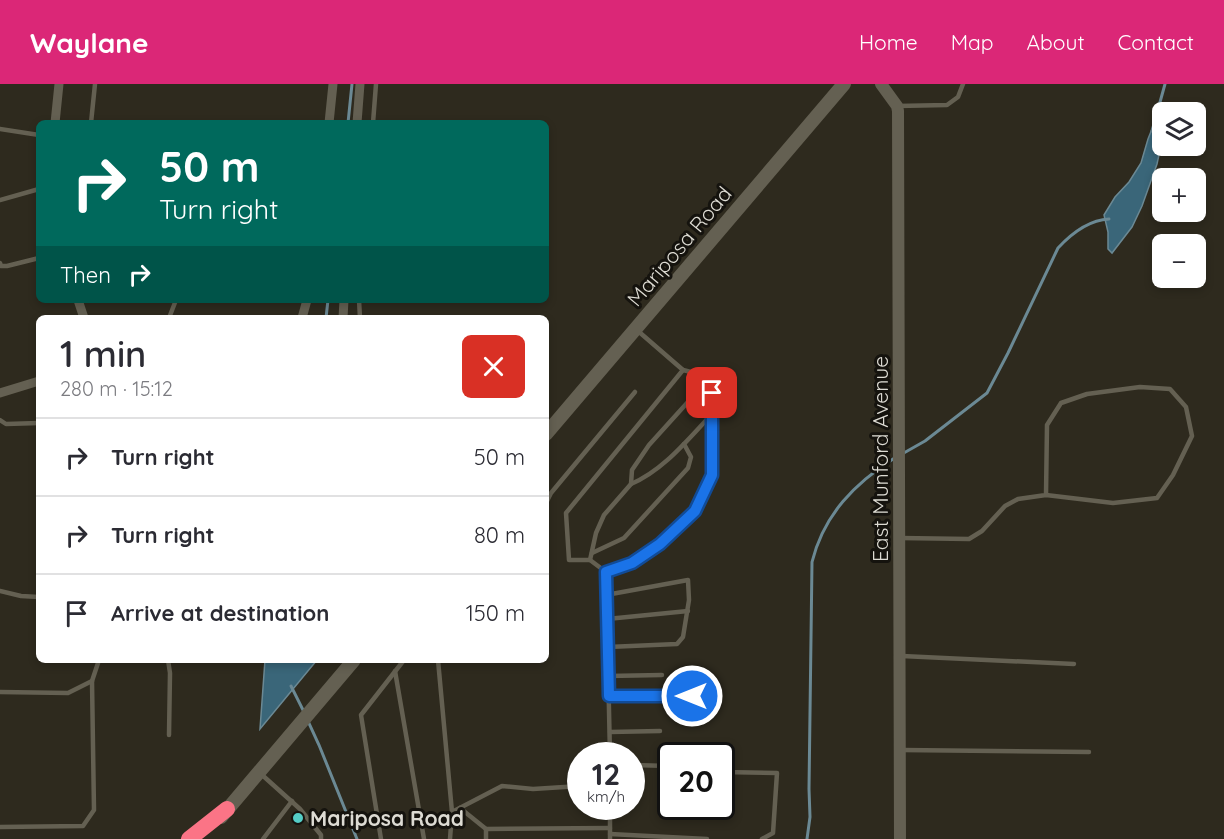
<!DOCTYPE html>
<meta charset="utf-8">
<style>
:root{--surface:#fff;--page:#f2f2f3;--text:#2b2b33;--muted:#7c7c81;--line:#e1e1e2;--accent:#db2777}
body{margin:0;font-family:Quicksand,sans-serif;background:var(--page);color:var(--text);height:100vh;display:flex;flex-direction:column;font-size:22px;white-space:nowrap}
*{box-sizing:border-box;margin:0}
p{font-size:20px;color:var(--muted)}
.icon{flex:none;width:33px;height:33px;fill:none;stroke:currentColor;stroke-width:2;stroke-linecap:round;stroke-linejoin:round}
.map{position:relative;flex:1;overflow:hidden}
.sheet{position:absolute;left:36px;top:231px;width:513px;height:348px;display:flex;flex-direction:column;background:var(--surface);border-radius:9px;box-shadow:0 3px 9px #0003}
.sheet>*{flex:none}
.guide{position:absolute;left:36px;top:36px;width:513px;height:183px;border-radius:9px;box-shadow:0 3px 9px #0003;background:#00695c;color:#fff;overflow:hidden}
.tools{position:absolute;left:1152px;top:18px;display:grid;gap:12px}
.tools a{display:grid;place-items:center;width:54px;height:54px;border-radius:9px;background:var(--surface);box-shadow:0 3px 9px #0003;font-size:30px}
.speed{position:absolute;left:567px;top:658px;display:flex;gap:12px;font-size:30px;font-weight:700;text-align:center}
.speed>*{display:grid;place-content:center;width:78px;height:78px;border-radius:50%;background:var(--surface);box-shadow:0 3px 9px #0003;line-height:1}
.speed small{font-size:15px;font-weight:400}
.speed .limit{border:3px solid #111;border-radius:9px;background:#fff;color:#111}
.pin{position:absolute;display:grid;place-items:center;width:51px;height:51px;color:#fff;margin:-26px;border-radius:12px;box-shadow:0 3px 9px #0006}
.me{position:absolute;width:66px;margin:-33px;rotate:270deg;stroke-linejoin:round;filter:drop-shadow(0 0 4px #0008)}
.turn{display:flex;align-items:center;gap:21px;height:126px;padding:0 24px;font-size:27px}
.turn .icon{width:78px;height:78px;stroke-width:2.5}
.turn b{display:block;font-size:42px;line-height:51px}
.then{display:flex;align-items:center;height:57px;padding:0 24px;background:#0003;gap:12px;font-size:22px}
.round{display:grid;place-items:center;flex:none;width:63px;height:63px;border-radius:9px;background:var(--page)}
.summary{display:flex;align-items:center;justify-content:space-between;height:102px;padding:0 24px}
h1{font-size:36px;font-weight:600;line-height:45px}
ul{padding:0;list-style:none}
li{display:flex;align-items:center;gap:18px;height:78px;padding:0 24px;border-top:2px solid var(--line)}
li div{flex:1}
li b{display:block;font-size:22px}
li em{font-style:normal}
header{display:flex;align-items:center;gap:36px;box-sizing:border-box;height:84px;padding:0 30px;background:var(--accent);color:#fff}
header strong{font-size:28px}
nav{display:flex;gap:33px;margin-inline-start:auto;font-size:21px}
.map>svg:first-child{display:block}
.water{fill:#3a6679;stroke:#6b8994;stroke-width:1.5}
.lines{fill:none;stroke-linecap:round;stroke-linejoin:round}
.stream{stroke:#6b8994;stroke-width:3}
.service{stroke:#646052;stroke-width:4.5}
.minor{stroke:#646052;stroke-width:9}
.tertiary{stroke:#646052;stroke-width:12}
.secondary{stroke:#646052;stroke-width:14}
.motorway{stroke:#fb7486;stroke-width:16}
.route-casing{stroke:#114b97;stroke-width:15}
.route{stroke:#1a73e8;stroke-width:10}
.poi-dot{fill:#54cdc6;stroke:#15130e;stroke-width:2}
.labels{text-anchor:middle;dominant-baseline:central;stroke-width:6;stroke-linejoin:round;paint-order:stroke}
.street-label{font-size:21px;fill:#dddbd3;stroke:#15130e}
.poi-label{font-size:21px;font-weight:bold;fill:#dddbd3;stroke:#15130e;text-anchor:start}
</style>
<header>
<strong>Waylane</strong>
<nav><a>Home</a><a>Map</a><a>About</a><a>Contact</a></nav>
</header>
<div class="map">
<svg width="1224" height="755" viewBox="0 0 1224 755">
<rect width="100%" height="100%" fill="#2e2a1e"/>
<g class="water">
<polygon points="1152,45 1162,57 1157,80 1142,122 1132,143 1112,169 1108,165 1108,148 1104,131 1115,113 1129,98 1141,79 1148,55"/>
<polygon points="265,576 317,576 260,645"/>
</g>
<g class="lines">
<g class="stream">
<polyline points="348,39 352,0"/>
<polyline points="1152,47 1165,0"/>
<polyline points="326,234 328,216"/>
<path d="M 902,370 L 925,357 L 987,309 L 1008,269 L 1058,164 C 1071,150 1089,136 1109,135"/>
<polyline points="291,602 304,628"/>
<polyline points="308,637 319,661 357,755"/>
<path d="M 807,755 L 810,733 L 809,705 L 812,478 C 824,430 855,399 896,373"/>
</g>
<g class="service">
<polyline points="897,22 947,21 958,13 963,0"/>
<polyline points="91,39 95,0"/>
<polyline points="373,39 376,0"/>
<polyline points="0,45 39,51"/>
<polyline points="0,116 39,105"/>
<polyline points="0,179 1,182 7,182 39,174"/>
<polyline points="359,216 360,234"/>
<polyline points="169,234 176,216"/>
<polyline points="0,336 6,340 39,339"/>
<path d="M 631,400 C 664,386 688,355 712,330"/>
<polyline points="546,419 551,409 635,308"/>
<polyline points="900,454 969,455 982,447 1005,422 1018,415 1046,411 1113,419 1157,414 1173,391 1192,352 1186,323 1170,305 1140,303 1087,310 1061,319 1047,341 1046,411"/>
<polyline points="592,469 624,454 688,384 691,373 684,360"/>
<polyline points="590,476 596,449 604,431 631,400 632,386 649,361 706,298"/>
<polyline points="606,488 632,479 660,460 695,427 712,391 712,309 703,291 683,286"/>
<polyline points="0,507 21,512 39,513"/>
<polyline points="606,511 688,496 689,516 683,553 677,560 608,563"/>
<polyline points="607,535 688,527"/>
<polyline points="902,572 1074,580"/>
<polyline points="168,576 170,589 169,651"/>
<polyline points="438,576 452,728 502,702 533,705 580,702"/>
<polyline points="395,587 424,755"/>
<polyline points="608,592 662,591"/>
<polyline points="0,608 68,609 92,597"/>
<polyline points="609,612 692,612"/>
<polyline points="610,648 660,647"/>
<polyline points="902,666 1089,668"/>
<polyline points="610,672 606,488 590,476 569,476 566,429 683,286 638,247"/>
<polyline points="632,681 670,682"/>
<polyline points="722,688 777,689 773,749 762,755"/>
<polyline points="261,690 300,725 321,751 321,755"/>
<polyline points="460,724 486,745"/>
<polyline points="0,743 83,742 94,726 92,597 99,576"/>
<polyline points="610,750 707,755"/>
<polyline points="263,755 292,717"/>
<polyline points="381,755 361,631 404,576"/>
<polyline points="450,755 452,728"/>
<polyline points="486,755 486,745 610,744"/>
<polyline points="610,755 610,723"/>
</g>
<g class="minor">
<polyline points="55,39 59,0"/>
<polyline points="329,39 333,0"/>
<polyline points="357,39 360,0"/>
<polyline points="78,216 84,234"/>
<polyline points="302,234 307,216"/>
<polyline points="343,234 344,216"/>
<polyline points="0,309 39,297"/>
</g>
<polyline class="tertiary" points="881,0 897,22 898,27 900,755"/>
<g class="secondary">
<polyline points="546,350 844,0"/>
<polyline points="221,733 354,576"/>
</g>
<polyline class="motorway" points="189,755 227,725"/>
</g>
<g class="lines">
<defs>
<polyline id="route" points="692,612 609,612 606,488 632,479 660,460 695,427 712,391 712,309"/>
</defs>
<use href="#route" class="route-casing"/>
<use href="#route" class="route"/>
</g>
<circle class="poi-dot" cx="298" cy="734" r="6"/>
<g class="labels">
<g class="street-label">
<text transform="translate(679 162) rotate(-50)">Mariposa Road</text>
<text transform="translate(880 375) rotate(-90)">East Munford Avenue</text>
</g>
<g class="poi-label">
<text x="310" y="734">Mariposa Road</text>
</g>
</g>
</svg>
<div class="tools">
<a><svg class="icon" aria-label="layers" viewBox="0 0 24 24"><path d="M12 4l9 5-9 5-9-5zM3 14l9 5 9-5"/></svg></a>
<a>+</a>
<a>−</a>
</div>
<div class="speed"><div>12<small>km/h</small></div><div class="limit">20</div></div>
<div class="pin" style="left:712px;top:309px;background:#d93025"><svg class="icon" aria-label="arrive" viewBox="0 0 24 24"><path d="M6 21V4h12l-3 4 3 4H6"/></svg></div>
<svg class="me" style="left:692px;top:612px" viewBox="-20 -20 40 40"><circle r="17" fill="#1a73e8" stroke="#fff" stroke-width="3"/><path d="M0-11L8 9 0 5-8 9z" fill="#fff"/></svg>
<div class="guide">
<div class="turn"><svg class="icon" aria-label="right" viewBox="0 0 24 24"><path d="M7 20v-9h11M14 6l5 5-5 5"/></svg><div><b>50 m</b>Turn right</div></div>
<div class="then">Then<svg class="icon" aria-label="right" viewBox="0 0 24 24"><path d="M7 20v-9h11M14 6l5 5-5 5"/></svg></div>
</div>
<section class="sheet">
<div class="summary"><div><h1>1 min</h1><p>280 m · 15:12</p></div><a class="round" style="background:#d93025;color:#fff"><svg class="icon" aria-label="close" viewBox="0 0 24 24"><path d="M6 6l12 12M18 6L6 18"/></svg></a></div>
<ul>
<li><svg class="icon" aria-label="right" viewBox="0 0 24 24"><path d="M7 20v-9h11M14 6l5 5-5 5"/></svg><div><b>Turn right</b></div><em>50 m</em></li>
<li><svg class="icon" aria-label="right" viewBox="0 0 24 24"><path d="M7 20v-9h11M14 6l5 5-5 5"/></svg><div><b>Turn right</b></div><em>80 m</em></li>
<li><svg class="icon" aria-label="arrive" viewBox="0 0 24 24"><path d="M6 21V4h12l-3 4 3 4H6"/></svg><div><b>Arrive at destination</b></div><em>150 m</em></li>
</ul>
</section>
</div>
